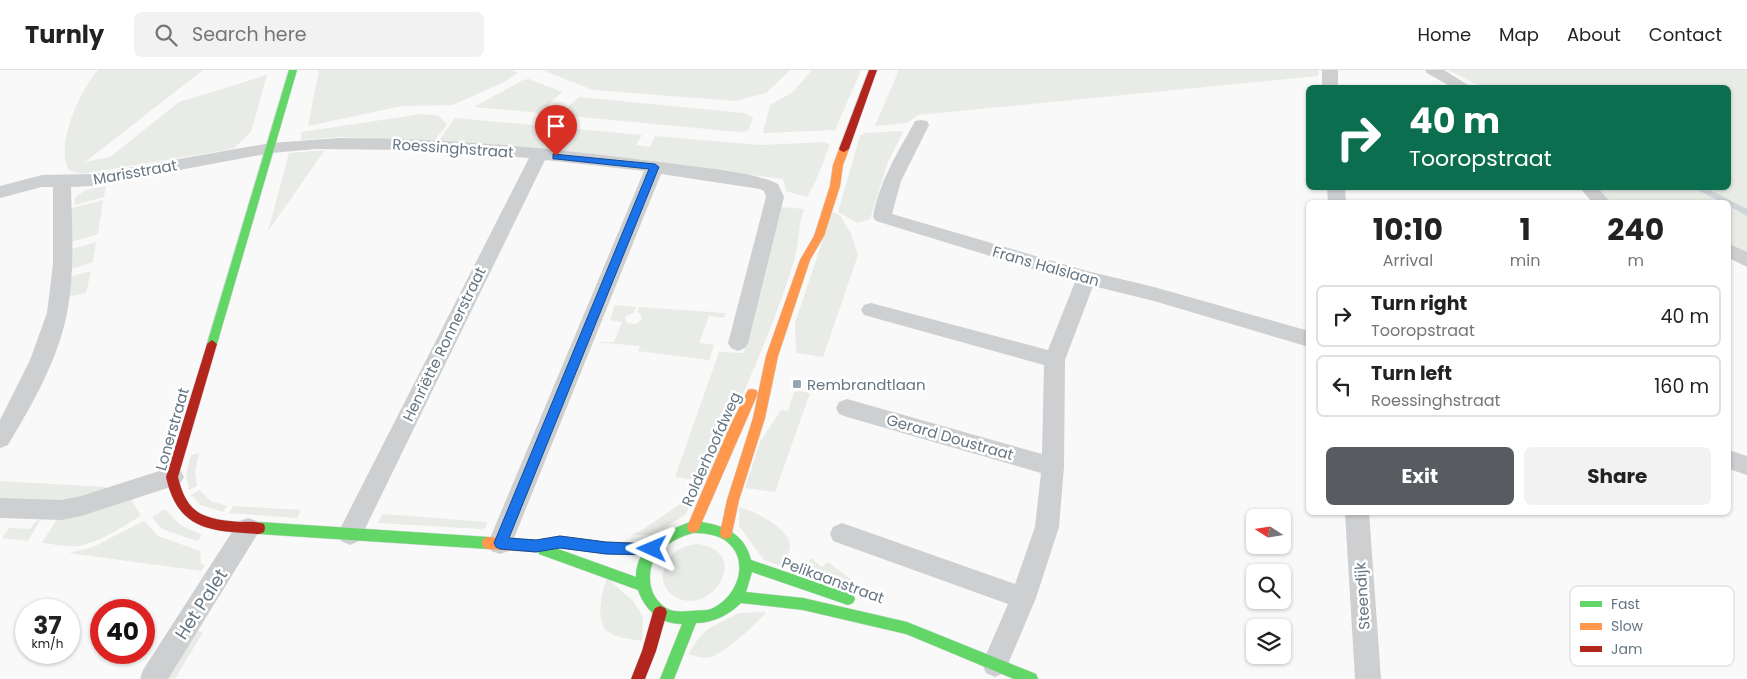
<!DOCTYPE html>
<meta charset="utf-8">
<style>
:root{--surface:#fff;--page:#f2f2f2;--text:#222;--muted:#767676;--line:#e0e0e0;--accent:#585c60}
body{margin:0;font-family:Poppins,sans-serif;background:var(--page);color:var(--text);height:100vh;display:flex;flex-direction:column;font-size:19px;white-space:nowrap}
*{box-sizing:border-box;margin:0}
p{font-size:16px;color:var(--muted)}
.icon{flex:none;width:28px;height:28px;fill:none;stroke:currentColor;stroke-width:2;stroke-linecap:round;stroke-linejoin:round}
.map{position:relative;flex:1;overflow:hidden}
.panel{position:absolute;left:1306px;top:130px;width:425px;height:315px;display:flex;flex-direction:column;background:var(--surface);border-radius:8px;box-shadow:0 1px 4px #0004}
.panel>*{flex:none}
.hud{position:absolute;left:1306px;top:15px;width:425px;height:105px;border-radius:8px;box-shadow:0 1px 4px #0004;background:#0b6e4f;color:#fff;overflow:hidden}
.needle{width:32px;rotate:282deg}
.fabs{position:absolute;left:1246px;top:439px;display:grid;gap:10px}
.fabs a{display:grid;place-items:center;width:45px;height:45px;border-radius:8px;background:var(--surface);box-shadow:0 1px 4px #0004;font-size:25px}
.speed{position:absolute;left:15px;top:529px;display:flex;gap:10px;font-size:25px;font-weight:700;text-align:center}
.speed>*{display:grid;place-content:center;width:65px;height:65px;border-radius:50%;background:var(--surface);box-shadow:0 1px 4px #0004;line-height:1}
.speed small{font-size:12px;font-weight:400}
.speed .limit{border:8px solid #d22;background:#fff;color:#111}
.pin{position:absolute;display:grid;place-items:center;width:42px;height:42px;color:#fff;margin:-51px -21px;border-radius:50% 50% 50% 0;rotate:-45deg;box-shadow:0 0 5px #0007}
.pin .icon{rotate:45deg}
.me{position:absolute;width:55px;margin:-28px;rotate:271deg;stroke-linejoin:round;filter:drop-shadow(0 0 4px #0008)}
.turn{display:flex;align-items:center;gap:18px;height:105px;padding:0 20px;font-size:22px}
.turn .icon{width:65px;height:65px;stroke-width:2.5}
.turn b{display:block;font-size:35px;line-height:42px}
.eta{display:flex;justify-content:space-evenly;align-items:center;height:85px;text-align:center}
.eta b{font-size:30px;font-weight:700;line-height:35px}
.action{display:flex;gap:10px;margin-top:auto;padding:10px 20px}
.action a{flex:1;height:58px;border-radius:8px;background:var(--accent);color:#fff;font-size:20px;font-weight:700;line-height:58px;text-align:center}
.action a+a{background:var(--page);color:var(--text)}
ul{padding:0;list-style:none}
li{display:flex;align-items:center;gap:15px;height:62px;margin:0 10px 8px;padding:0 10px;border:2px solid var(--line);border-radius:8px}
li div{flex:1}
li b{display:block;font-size:19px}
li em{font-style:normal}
header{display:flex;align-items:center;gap:30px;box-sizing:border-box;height:70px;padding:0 25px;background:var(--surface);border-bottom:1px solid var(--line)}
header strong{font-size:24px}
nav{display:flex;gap:28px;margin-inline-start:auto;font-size:18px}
.search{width:350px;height:45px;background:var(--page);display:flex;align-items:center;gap:12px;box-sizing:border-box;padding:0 18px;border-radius:8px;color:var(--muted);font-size:19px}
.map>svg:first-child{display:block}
.green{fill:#e8ebe6}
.water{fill:#ced6d9}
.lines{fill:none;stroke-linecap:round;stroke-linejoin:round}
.fast-casing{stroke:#d5d6d7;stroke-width:1}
.slow-casing{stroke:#d5d6d7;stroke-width:1}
.jam-casing{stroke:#d5d6d7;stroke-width:1}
.street{fill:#cecfd0;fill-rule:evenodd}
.fast{fill:#63d668;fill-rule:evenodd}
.slow{fill:#ff974d;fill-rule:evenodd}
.jam{fill:#b3261e;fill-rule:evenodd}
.route{fill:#1a73e8;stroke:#114b97}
.poi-dot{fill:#99a4ac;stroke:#fff;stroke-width:2}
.labels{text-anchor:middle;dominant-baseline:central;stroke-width:5;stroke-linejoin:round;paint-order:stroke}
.street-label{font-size:15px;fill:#657683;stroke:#fff}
.poi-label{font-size:15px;fill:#657683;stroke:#fff;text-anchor:start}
.near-street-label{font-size:18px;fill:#657683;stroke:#fff}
.key{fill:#fff;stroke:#d1d6da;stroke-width:1}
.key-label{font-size:14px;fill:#657683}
</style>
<header>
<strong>Turnly</strong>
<div class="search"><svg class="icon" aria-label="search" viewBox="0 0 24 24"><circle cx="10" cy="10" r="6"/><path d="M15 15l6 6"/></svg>Search here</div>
<nav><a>Home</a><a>Map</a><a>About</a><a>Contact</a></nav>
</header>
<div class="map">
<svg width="1747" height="609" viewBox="0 0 1747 609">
<rect width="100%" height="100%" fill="#f9f9f9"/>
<g class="green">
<path d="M 98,0 L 203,0 L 85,92 L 110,87 L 179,32 L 267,5 L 251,62 L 233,79 L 81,104 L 69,100 C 54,76 81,19 98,0 Z"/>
<polygon points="319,0 512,0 518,3 504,12 453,35 402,36 308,56"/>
<polygon points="542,0 790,0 766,23 735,31 593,20"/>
<polygon points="812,0 861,0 835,60 763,63 770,35 793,22"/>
<polygon points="899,0 1319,0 1318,6 918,45 907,53 875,56"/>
<polygon points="1448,0 1747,0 1747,187 1729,177 1729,132 1618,132 1605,128 1597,118 1729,118 1729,18 1481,17"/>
<polygon points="529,9 562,22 540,43 474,37 523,10"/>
<polygon points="579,27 744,43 753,48 748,61 739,62 559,45"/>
<polygon points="422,44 439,46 447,55 433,72 341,67 301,70 301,62"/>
<polygon points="455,48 642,65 636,75 650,77 655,66 761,75 825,72 830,75 817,108 807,127 786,121 783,109 573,82 438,72"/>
<polygon points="901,61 903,62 888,92 870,149 858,153 838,142 860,66 865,63"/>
<polygon points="325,80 268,161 289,83"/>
<polygon points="106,116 104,127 75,135 75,127 86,120"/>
<polygon points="103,130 98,164 68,173 68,139"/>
<path d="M 781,137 L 804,139 C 798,156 799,175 794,191 C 771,267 735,339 706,412 L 675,407 L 719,282 L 744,283 L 779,140 Z"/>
<polygon points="832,142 840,145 851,164 858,185 823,287 796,283 795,253"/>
<polygon points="96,172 93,192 68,200 69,180"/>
<polygon points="91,201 86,223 67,227 69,207"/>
<polygon points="615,235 636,237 634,242 625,247 627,253 636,254 642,249 640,243 637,242 639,237 726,243 724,248 709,246 699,273 714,275 709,290 638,281 640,276 594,272 614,272 622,252 610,250"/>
<polygon points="799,321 810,323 775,422 745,418 760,372 781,340 788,341 794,322"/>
<polygon points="199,383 195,403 197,416 189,420 186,404 191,385"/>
<polygon points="0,411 106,417 106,421 72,431 0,429"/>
<polygon points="199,420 211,431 227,436 223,442 201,435 191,425"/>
<polygon points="694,428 685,445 651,465 631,465 642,460 686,430"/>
<path d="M 131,429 L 141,446 C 122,457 99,473 77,476 C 66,477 53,474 42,473 L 57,449 Z"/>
<polygon points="233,436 301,440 297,448 229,443"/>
<path d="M 739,437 C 754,441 792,459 790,478 C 789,483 783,491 781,496 L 764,490 L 739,456 Z"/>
<polygon points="165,439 180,455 202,465 197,471 162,459 152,447"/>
<polygon points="382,444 487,452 485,458 480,459 378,453"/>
<polygon points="41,449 28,471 2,468 9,458 30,459 35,452"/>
<polygon points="144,451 158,466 200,481 201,494 205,495 201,501 69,483 93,477"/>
<path d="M 696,474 C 757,480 707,555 670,523 C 656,510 664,489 678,480 C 683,477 690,475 696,474 Z"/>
<polygon points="811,488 822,497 828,492 865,520 862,525 801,505"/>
<path d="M 607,508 L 633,531 L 643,547 L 642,571 C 632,569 615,568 607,561 C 595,551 602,521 607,508 Z"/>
<path d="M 766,542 C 761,551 721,585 711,587 C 704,589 695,586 688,584 L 701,565 L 711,557 L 739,543 Z"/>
<polygon points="196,561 203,562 175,609 166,609"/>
</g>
<polygon class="water" points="1694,118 1706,118 1747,139 1747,146 1729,136 1729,132 1721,132"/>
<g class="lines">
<defs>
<g id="fast">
<polygon points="289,0 297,0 217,274 212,278 207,274"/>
<path d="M 693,451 C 720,454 744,461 751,490 L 848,523 L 853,525 L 855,529 L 853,533 L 848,535 L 752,502 L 746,522 L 803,528 L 907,552 L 1036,604 L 1038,609 L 1014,609 L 906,564 L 803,540 L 741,533 C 729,545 713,553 696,553 L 674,609 L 660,609 L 682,554 C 660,554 645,540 638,520 L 539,484 L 538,480 L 539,476 L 544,474 L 636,507 C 636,475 667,460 693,451 ZM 693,463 C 703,463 714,464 723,469 C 752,487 739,527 711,539 C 705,541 698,540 692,541 C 683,541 674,543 666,538 C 656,531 650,521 650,509 C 649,483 671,469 693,463 Z"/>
<polygon points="259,452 488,467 493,469 494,473 493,477 488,479 259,464 254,462 253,458 254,454"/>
</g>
<g id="slow">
<polygon points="844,76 849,79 843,95 840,116 824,166 810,190 778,286 765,348 739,430 732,463 731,467 726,469 721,467 720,463 727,430 753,348 766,286 800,190 814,166 830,116 833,95 839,79"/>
<polygon points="752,319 756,320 758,323 698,461 693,463 688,461 687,457 730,356 748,320"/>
<polygon points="560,466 606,472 652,473 657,475 658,479 657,483 652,485 606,484 560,478 536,482 488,479 483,477 482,473 483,469 488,467 536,470"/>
</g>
<g id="jam">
<polygon points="869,0 877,0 849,79 844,82 841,81 839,79"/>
<path d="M 212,270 L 217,274 L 178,407 C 187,445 204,449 240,452 C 248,452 256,451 264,454 L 265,458 L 264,462 L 259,464 C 211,461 178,461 166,407 L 207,274 Z"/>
<polygon points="660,536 665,538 667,542 656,581 645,609 631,609 642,581 653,542 655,538"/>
</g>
</defs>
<use href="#fast" class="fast-casing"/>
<use href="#slow" class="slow-casing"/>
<use href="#jam" class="jam-casing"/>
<g class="street">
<rect x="1322" y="0" width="16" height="18"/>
<polygon points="1425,0 1444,0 1473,18 1453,18 1427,3"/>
<path d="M 921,50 L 927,51 L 929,55 L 901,111 L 892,144 L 1087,201 L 1154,217 L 1309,261 L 1309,277 L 1154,231 L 1093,216 L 1065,290 L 1064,397 L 1059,457 L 1036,528 L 1008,594 L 1004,603 L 995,607 L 986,603 L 982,594 L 1008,534 L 833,471 L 830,464 L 833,457 L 842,453 L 1015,514 L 1035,457 L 1041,403 L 847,347 L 839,344 L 836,338 L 839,332 L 847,329 L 1042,384 L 1044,295 L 864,245 L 861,240 L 864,235 L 871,233 L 1048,280 L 1075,212 L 876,151 L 873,147 C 879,113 896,85 913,55 L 915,51 Z"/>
<path d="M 339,68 C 451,68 564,79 675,94 C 703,98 754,102 778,114 L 784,127 L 748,273 L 745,278 L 738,281 L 731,278 L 728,273 L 766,127 L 764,121 L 760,119 L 661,104 L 512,473 L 509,481 L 500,484 L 491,481 L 488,473 L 644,101 L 545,90 L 359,471 L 350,475 L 341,471 L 338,464 L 341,457 L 529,88 L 407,80 L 316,79 L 271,83 L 93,116 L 71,117 C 72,159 75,202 67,243 C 58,290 32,335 8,375 L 0,378 L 0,350 L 30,290 L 47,243 L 53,194 L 53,117 L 42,117 L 0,128 L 0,116 L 42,105 L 93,104 L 271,73 Z"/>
<polygon points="1327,118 1345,118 1346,132 1328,132"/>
<polygon points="1580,118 1598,118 1610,132 1592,132"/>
<polygon points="1729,174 1747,182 1747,197 1729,188"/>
<polygon points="1729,380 1747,386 1747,405 1729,399"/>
<polygon points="172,397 180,400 184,407 180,414 81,446 61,450 0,448 0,428 61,430 81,426"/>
<polygon points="1345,442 1369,442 1381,609 1355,609"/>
<polygon points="248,448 257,451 260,458 257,465 168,609 140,609 143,600 239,451"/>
</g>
<use href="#fast" class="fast"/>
<use href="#slow" class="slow"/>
<use href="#jam" class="jam"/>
</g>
<polygon class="route" points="553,84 655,94 659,97 509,468 536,470 560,466 606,472 652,474 657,475 659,479 657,483 652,485 606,484 560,478 536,482 500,479 496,477 494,473 649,99 556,89 553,89"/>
<rect class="poi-dot" x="792" y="309" width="10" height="10" rx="2.5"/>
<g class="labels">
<g class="street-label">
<text transform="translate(453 78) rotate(4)">Roessinghstraat</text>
<text transform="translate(135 102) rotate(-10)">Marisstraat</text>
<text transform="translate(1046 196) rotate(16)">Frans Halslaan</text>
<text transform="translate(444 274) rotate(-64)">Henriëtte Ronnerstraat</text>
<text transform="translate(172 359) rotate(-74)">Lonerstraat</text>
<text transform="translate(950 367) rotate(16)">Gerard Doustraat</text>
<text transform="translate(711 379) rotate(-66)">Rolderhoofdweg</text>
<text transform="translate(833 510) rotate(20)">Pelikaanstraat</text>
<text transform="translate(1362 526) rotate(-94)">Steendijk</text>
</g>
<g class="poi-label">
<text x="807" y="314">Rembrandtlaan</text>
</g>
<g class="near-street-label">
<text transform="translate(201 534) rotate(-57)">Het Palet</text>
</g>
</g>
<rect x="1570" y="516" width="164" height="80" rx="8" class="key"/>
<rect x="1580" y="531" width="22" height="6" fill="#63d668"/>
<rect x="1580" y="553" width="22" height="7" fill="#ff974d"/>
<rect x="1580" y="576" width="22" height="6" fill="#b3261e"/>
<g class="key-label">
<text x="1611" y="539">Fast</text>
<text x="1611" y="561">Slow</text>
<text x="1611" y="584">Jam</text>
</g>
</svg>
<div class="fabs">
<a><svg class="needle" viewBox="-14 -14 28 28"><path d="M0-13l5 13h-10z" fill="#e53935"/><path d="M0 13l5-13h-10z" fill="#767676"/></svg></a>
<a><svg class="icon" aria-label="search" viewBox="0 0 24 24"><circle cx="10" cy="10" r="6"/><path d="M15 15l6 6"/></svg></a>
<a><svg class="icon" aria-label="layers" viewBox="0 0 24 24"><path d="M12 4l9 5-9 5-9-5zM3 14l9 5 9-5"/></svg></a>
</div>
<div class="speed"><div>37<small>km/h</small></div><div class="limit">40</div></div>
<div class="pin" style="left:556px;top:86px;background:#d93025"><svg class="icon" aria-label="arrive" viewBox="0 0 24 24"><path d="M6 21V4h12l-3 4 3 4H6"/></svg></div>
<svg class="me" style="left:652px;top:479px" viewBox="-20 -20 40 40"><path d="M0-17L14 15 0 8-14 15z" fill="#1a73e8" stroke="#fff" stroke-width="4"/></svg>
<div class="hud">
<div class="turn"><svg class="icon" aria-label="right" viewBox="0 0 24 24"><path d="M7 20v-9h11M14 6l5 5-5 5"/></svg><div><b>40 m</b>Tooropstraat</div></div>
</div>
<section class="panel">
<div class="eta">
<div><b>10:10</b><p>Arrival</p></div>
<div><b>1</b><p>min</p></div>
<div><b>240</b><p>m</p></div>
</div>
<ul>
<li><svg class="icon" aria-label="right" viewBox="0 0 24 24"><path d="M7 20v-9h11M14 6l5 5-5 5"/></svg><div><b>Turn right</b><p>Tooropstraat</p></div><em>40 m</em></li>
<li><svg class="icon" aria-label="left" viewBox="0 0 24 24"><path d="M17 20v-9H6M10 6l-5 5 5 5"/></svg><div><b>Turn left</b><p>Roessinghstraat</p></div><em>160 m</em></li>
</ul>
<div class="action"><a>Exit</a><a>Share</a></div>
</section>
</div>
